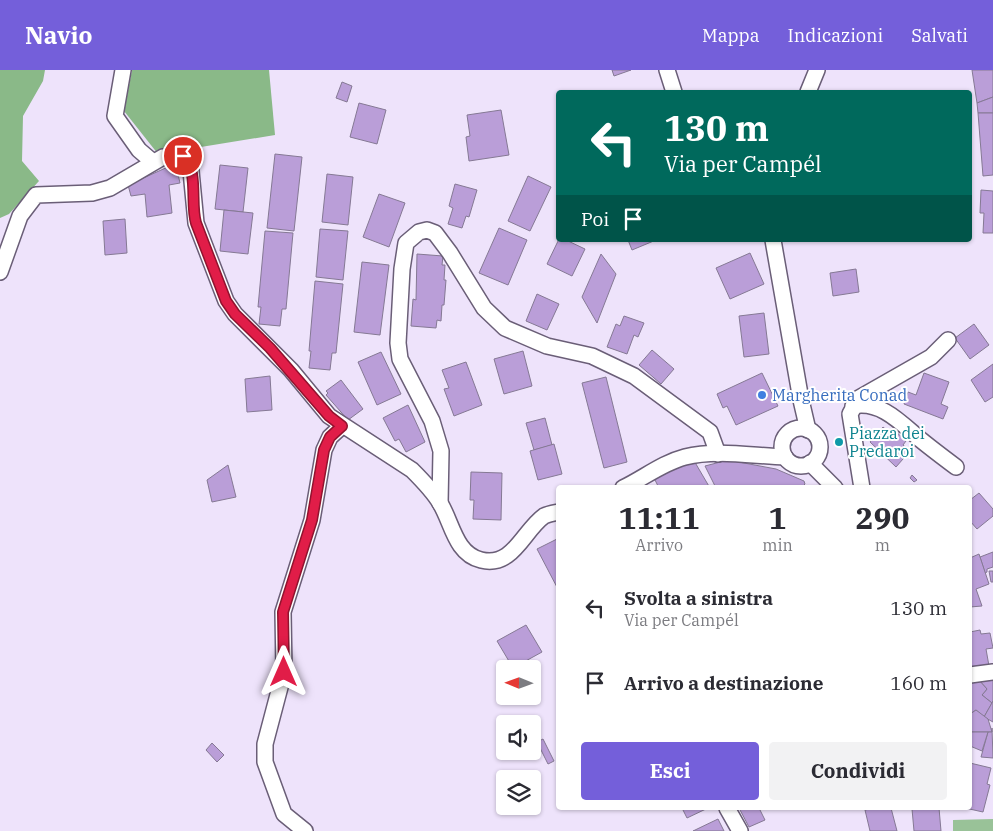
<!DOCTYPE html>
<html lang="it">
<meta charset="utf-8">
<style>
:root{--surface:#fff;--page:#f2f2f3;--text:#2b2b33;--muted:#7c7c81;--accent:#745fda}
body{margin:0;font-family:"IBM Plex Serif",serif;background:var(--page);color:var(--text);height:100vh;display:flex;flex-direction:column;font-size:19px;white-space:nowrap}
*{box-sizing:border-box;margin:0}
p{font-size:16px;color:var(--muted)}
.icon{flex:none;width:28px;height:28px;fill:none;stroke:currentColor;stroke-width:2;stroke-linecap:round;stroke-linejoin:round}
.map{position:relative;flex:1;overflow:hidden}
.sheet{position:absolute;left:556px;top:415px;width:416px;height:325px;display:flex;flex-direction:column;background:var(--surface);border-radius:5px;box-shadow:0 1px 4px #0004}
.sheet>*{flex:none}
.top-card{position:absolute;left:556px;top:20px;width:416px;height:152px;border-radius:5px;box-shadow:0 1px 4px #0004;background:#00695c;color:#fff;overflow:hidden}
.needle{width:32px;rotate:271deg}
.tools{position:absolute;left:496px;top:590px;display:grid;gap:10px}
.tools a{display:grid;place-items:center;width:45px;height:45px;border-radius:5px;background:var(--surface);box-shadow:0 1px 4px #0004;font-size:25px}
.pin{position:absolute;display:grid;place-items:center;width:42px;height:42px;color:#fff;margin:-21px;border:2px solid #fff;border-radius:50%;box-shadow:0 1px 5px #0007}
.me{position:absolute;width:55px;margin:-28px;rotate:0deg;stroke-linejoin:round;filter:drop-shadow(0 0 4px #0008)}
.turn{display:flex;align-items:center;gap:18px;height:105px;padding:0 25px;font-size:22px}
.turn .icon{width:65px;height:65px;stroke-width:2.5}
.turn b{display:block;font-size:35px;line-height:42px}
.then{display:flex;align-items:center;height:48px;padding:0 25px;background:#0003;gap:10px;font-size:19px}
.eta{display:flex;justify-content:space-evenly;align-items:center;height:85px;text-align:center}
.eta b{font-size:30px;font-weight:700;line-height:35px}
.primary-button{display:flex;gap:10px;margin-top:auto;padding:10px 25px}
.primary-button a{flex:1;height:58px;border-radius:5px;background:var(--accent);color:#fff;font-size:20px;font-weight:700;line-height:58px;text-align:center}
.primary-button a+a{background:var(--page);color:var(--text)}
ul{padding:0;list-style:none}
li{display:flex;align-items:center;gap:15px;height:75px;padding:0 25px}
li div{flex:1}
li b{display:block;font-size:19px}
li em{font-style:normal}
header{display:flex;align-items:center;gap:30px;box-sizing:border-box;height:70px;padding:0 25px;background:var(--accent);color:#fff}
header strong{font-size:24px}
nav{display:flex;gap:28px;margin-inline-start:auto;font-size:18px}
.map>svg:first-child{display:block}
.green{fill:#99c298}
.forest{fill:#8ab988}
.building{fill:#ba9ed8;stroke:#857994}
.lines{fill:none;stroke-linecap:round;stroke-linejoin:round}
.minor-casing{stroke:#6a5e77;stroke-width:18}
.minor{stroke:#fff;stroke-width:15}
.route-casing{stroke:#92132f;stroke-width:12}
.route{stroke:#e11d48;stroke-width:9}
.shop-dot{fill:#3f7fe0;stroke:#fff;stroke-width:2}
.culture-dot{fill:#0f9aa8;stroke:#fff;stroke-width:2}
.labels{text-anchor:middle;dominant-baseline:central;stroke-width:4;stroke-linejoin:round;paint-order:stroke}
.shop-label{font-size:16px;fill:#366cbe;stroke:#fff;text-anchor:start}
.culture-label{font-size:16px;fill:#0d838f;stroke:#fff;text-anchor:start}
</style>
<header>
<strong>Navio</strong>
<nav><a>Mappa</a><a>Indicazioni</a><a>Salvati</a></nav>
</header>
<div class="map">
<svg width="993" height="761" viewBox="0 0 993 761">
<rect width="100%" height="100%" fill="#eee3fb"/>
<polygon class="green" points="993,749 993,761 953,761 953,750"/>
<g class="forest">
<polygon points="0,0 45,0 43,11 23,46 22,91 39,111 9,144 0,148"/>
<polygon points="132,0 269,0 275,65 158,84 124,41"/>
</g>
<g class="building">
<polygon points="612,0 631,0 614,6"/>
<polygon points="972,0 993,0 993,27 977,33"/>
<polygon points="342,12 352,16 347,32 336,28"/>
<polygon points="993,27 993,43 978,43 977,33"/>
<polygon points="359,33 386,40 377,74 350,67"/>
<polygon points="501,40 509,85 469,91 466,67 470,66 467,45"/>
<polygon points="978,43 993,43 993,105 983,106"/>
<polygon points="275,84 302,87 294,161 267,158"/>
<polygon points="220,95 248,98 243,142 215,139"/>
<polygon points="170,96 177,100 180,113 169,115 172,143 147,147 145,124 131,126 128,115"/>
<polygon points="327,104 353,107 348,155 322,152"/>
<polygon points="528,106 551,117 530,161 508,151"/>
<polygon points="455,114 477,120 469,147 466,146 462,158 448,154 453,138 449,136"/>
<polygon points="981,120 993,121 993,163 983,163 984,143 980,143"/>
<polygon points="379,124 405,133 389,177 363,167"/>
<polygon points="224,140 253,143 248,184 220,181"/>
<polygon points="125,149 127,183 105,185 103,151"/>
<polygon points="499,158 527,170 508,215 479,203"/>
<polygon points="320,159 348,161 343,210 316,207"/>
<polygon points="265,161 293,163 286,239 282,239 280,256 259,254 261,237 258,237"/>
<polygon points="559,169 566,170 585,179 572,206 547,194"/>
<polygon points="628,170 656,170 632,180"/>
<polygon points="750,183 764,214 730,229 716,198"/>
<polygon points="417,184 443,186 442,195 445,195 444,210 446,210 444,235 442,235 441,251 437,250 436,258 411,256 413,229 416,230"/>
<polygon points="601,184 616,204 597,253 582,227"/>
<polygon points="362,192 389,195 380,265 354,262"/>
<polygon points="856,199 859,222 833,226 830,203"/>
<polygon points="315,211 343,214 336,283 332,283 330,300 309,298 311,281 309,281"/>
<polygon points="537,224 559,234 547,260 526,251"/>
<polygon points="764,243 769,284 744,287 739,246"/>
<polygon points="624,246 644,253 638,267 634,265 627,284 607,277 616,254 620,256"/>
<polygon points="974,254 989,275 970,289 955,268"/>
<polygon points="652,280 674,299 661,314 639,295"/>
<polygon points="523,281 532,316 504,324 494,289"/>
<polygon points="381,282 401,324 377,335 358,292"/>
<polygon points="466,292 482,335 454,346 444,319 449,318 442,300"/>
<polygon points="993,294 993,327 985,332 971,310"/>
<polygon points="762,303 778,336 736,355 727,336 723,338 717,324"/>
<polygon points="924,303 949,312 941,334 948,337 943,349 904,334 908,322 916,325"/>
<polygon points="270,306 272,340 247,342 245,309"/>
<polygon points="606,307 627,392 604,398 582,313"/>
<polygon points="341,310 363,339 348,350 326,325 328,323 326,321"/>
<polygon points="408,335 425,372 406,382 399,369 395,371 383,348"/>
<polygon points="545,348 552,375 534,380 526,353"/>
<polygon points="883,357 890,363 893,359 906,371 903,375 910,381 896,397 870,372"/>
<polygon points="554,374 562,404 538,410 530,381"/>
<polygon points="693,389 710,418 659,418 654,408"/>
<polygon points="728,390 776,399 804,411 805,414 801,418 716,418 705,396"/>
<polygon points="228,395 236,427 212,432 207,410"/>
<polygon points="471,402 502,403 501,450 473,449 474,430 470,430"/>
<polygon points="912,405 917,410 914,412 910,408"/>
<polygon points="979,423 993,439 993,446 977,459 970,451 970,430"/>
<polygon points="559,468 559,521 537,479"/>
<polygon points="993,482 993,497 987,499 987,502 985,503 980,487"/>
<polygon points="979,484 989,514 976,519 982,536 970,537 970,488"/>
<polygon points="989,501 993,501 993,512 991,512"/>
<polygon points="526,555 542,582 513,598 497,571"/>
<polygon points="980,560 981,564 990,563 993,578 986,579 989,596 970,598 970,562"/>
<polygon points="993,605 993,631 992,633 982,625 987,619 977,608"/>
<polygon points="970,608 977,608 987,619 982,625 992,633 984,647 976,640 970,644"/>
<polygon points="993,631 993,652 984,647"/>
<polygon points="976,640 988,649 992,662 970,662 970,644"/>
<polygon points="992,658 993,688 981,687 988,662 992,662"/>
<polygon points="970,662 988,662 982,681 970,676"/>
<polygon points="543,669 554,691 548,694 537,672"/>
<polygon points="212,673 224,685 217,692 206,680"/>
<polygon points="970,693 991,698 987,714 990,715 983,742 965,738 970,738"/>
<polygon points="682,738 708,738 687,748"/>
<polygon points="739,738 759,738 765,750 749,757"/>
<polygon points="875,738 891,738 897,761 870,761 865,740"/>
<polygon points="939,738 941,761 914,761 912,739"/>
<polygon points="718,749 724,761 693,761"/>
</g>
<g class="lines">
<defs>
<g id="minor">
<polyline points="123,0 115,46 139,80 153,92"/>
<polyline points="667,0 674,22"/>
<polyline points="808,22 817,0"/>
<polyline points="773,170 801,330 808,360"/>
<path d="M 0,202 L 20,146 L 36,125 L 92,123 L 110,118 L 163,87 L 183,86 L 190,92 L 191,101 L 196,153 L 226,231 L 235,244 L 291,300 L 329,346 L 412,400 C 422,410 433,421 440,433 C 452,452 455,484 481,490 C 513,498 523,461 544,446 C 548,444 554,443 559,442"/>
<path d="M 853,336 C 881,330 902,354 921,370 C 932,379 944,388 956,397"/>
<circle cx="801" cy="377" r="19"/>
<polyline points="810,393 835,418"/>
<path d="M 623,418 C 644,408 662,393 685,387 C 716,379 753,386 785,387"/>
<polyline points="862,418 850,344 859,328 931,287 948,270"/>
<polyline points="440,433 441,381 432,351 400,289 398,273 402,199 406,173 419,162 427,160 435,163 450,183 484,238 505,258 547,276 592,286 634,306 710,362 718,384"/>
<polyline points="970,605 993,602"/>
<polyline points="727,738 740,761"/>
<polyline points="305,761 284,744 265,692 265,674 284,602 283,542 312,450 324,380 330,367 342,356"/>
</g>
</defs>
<use href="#minor" class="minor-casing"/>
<use href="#minor" class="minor"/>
</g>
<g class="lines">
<defs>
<path id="route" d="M 183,86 C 199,100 190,133 196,153 L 226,231 L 235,244 L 270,278 L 329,346 L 342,356 L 330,367 L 324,380 L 312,450 L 283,542 L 284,602"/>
</defs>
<use href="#route" class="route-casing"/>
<use href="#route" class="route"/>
</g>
<circle class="shop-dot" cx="762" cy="325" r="5"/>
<circle class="culture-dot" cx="839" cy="372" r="5"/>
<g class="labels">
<g class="shop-label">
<text x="772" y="325">Margherita Conad</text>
</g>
<g class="culture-label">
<text x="849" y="363">Piazza dei<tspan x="849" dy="18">Predaroi</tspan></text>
</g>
</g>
</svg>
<div class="tools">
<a><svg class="needle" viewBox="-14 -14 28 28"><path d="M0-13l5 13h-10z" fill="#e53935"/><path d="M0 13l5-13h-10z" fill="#7c7c81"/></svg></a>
<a><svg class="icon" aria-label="sound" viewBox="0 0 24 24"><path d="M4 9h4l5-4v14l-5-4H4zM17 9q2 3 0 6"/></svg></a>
<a><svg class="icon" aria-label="layers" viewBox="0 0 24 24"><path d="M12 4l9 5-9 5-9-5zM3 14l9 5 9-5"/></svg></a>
</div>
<div class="pin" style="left:183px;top:86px;background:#d93025"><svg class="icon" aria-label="arrive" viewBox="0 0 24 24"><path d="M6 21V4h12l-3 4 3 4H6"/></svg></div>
<svg class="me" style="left:284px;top:602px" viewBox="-20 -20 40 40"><path d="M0-17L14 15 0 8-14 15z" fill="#e11d48" stroke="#fff" stroke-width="4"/></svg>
<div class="top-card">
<div class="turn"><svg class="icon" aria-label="left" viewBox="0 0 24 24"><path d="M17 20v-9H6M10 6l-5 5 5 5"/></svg><div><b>130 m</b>Via per Campél</div></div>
<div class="then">Poi<svg class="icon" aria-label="arrive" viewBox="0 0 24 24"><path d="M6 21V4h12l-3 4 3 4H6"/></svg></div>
</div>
<section class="sheet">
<div class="eta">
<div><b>11:11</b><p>Arrivo</p></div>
<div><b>1</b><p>min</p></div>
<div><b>290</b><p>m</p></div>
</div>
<ul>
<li><svg class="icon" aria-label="left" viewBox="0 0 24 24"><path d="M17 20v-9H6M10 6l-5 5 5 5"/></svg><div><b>Svolta a sinistra</b><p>Via per Campél</p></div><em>130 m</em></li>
<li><svg class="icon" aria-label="arrive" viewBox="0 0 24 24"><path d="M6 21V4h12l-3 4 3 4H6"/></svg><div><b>Arrivo a destinazione</b></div><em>160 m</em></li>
</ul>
<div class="primary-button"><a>Esci</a><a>Condividi</a></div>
</section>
</div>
